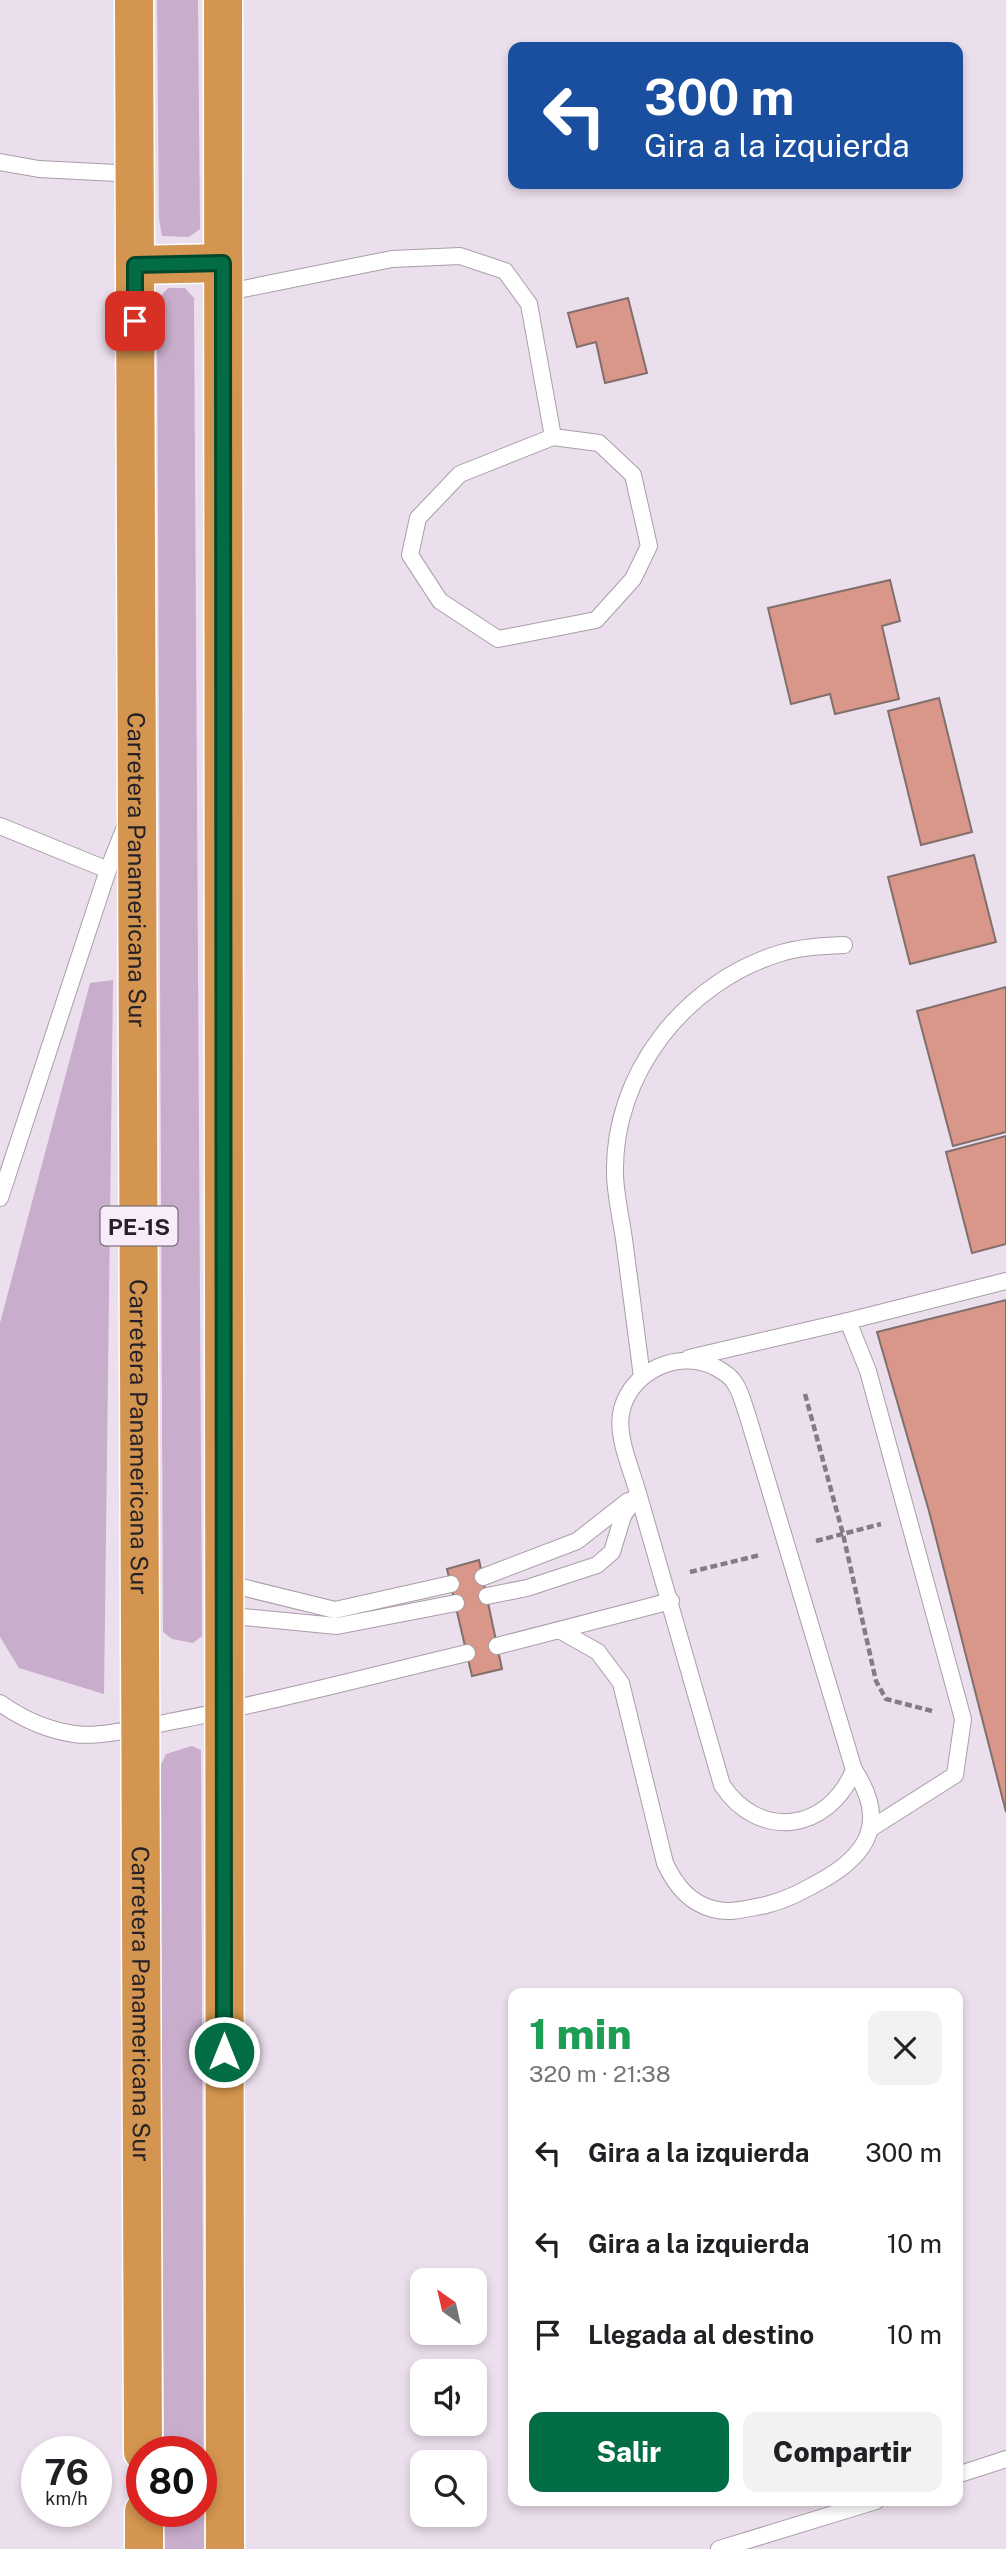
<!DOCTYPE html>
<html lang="es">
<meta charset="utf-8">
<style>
:root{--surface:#fff;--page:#f2f2f2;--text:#202124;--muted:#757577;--accent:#026d44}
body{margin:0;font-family:"Public Sans",sans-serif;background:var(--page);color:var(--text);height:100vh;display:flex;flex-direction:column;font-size:26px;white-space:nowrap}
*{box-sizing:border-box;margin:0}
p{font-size:23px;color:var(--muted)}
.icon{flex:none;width:38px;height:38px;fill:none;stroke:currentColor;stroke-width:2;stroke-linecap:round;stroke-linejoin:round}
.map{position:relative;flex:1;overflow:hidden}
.side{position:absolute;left:508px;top:1988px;width:455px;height:518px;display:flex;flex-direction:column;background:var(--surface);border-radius:14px;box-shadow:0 4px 10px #0003}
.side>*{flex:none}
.guide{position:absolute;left:508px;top:42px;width:455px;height:147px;border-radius:14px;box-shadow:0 4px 10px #0003;background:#1a4fa0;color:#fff;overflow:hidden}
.needle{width:46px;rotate:326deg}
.tools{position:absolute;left:410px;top:2268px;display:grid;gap:14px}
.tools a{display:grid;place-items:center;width:77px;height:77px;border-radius:14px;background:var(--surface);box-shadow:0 4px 10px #0003;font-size:35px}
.speed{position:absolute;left:21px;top:2436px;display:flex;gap:14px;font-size:35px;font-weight:700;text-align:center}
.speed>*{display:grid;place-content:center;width:91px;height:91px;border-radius:50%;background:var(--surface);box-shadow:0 4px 10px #0003;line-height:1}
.speed small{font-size:18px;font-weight:400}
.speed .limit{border:10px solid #d22;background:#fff;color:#111}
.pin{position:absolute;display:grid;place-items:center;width:60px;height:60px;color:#fff;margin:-30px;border-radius:14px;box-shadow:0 4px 10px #0006}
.me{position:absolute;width:77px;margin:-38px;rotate:0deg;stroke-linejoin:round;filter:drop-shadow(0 0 5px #0008)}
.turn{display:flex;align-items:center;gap:24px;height:147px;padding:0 21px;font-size:32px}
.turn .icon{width:91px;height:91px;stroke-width:2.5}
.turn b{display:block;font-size:49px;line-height:60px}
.round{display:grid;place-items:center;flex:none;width:74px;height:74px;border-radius:14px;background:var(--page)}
.summary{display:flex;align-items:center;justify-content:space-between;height:119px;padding:0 21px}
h1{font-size:42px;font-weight:800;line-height:52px;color:#1e9e55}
.cta{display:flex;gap:14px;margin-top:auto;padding:14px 21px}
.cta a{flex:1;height:80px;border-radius:14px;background:var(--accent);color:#fff;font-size:28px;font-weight:800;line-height:80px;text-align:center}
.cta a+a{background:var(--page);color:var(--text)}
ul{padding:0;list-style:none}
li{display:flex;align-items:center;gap:21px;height:91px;padding:0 21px}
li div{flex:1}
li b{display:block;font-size:26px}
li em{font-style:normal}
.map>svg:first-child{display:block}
.green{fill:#c9adcc}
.building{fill:#d99789;stroke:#816f6c;stroke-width:2}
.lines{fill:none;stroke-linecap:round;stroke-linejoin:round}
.lane-casing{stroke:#a99da9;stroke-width:18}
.highway-casing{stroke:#fff;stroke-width:41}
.path{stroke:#847b84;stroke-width:4.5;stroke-dasharray:7 3.5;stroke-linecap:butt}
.lane{stroke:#fff;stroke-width:16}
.highway{stroke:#d3954f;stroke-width:38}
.route-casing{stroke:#01472c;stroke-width:18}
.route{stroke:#026d44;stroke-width:12}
.labels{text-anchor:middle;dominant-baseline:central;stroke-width:5;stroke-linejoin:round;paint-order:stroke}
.shield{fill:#f9ecfa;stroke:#655e66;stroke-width:2}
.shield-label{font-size:23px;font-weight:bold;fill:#262126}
.street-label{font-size:24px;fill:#262126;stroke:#f9ecfa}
</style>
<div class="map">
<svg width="1006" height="2549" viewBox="0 0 1006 2549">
<rect width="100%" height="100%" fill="#ecdfed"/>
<g class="green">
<polygon points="157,0 198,0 200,229 189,237 162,236 159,219"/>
<polygon points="168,288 185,288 194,298 202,1636 193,1643 172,1639 163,1632 157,300"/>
<polygon points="113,980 104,1694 19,1668 0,1637 0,1323 90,983"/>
<polygon points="192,1746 201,1750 204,2549 165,2549 164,2511 201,2511 201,2452 164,2452 160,1767 166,1754"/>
</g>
<g class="building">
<polygon points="628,298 647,373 605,383 596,342 577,347 568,313"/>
<polygon points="890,580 900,621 882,626 899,699 835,714 830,694 791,704 768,608"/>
<polygon points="939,698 972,832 921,845 888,711"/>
<polygon points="974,855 996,942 910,964 888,877"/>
<polygon points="1006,987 1006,1132 953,1146 917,1011"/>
<polygon points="1006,1136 1006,1244 972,1253 946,1152"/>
<polygon points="1006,1300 1006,1812 929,1511 877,1332"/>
<polygon points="479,1560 502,1669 472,1676 447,1569"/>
</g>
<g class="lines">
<defs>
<g id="lane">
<polyline points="0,162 39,169 136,174"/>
<polyline points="223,293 392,259 460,256 505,271 529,304 553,437"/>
<polygon points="553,437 599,443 633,475 649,546 633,579 596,620 498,639 440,601 410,555 418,518 460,474"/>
<polyline points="0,826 108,870"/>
<polyline points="0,1198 108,870 125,827"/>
<polyline points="848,1321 1006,1281"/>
<polyline points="689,1358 848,1321 868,1371 963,1719 955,1775 870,1829"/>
<path d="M 642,1377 C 636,1331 630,1285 624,1239 C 621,1219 616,1197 615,1176 C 612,1074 685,982 781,953 C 801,947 823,946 844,945"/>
<polyline points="483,1577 577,1541 628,1501"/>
<polyline points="225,1583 335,1610 451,1584"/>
<path d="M 487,1596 L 527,1588 L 597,1565 L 612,1552 L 623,1516 L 638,1493 C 631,1468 615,1434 622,1409 C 632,1371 677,1350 713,1366 C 720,1370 729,1374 734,1382 C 741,1391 744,1406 748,1417 L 854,1770 C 828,1832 759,1841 722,1785 L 638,1493"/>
<polyline points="223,1615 337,1626 456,1603"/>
<path d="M 561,1631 L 598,1652 L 621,1683 L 665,1863 C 675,1885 689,1903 713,1909 C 731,1914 748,1908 766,1905 C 786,1900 801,1892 819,1882 C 869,1855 888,1821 854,1770"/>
<polyline points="497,1646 671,1601"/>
<path d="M 0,1703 C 21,1718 48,1730 74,1734 C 100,1738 147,1726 174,1721 C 273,1702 370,1676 467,1653"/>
<polyline points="957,2475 1006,2459"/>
<polyline points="719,2549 876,2501"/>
</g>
<g id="highway">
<path id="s1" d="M 134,0 L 143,2452"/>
<polyline points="223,0 225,2549"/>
<polyline points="135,265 223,263"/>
<polyline points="144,2511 144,2549"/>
</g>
</defs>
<use href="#lane" class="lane-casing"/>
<use href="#highway" class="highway-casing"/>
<g class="path">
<polyline points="805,1394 843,1534 876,1681 886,1699 932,1711"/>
<polyline points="816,1541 881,1524"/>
<polyline points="690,1572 760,1555"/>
</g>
<use href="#lane" class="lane"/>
<use href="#highway" class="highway"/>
</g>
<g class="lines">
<defs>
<polyline id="route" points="135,321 135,265 223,263 224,2052"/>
</defs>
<use href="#route" class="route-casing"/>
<use href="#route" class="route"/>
</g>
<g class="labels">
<rect class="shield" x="100.5" y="1206.5" width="77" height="39" rx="5"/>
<g class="shield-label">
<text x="139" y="1226">PE-1S</text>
</g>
<g class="street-label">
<text stroke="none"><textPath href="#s1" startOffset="870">Carretera Panamericana Sur</textPath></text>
<text stroke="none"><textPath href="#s1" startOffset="1437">Carretera Panamericana Sur</textPath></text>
<text stroke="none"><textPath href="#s1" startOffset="2004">Carretera Panamericana Sur</textPath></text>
</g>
</g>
</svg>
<div class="tools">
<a><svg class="needle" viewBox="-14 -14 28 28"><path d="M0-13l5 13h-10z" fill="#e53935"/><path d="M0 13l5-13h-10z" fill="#757577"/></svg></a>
<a><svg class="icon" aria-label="sound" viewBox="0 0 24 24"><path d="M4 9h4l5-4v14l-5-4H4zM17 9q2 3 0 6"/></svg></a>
<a><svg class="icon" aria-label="search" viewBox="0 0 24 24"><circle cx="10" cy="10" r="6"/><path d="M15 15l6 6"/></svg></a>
</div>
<div class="speed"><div>76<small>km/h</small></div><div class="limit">80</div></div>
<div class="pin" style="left:135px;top:321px;background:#d93025"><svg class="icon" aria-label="arrive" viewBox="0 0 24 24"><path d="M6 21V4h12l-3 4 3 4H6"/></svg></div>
<svg class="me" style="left:224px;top:2052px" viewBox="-20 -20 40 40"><circle r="17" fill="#026d44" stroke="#fff" stroke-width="3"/><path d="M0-11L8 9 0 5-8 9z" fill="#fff"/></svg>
<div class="guide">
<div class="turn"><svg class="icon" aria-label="left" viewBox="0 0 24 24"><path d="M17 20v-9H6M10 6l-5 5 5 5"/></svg><div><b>300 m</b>Gira a la izquierda</div></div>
</div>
<section class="side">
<div class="summary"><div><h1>1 min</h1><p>320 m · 21:38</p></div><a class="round"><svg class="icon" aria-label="close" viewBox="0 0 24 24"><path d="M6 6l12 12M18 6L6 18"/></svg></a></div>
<ul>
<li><svg class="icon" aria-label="left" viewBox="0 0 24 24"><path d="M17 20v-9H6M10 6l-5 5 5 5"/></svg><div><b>Gira a la izquierda</b></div><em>300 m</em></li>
<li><svg class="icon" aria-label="left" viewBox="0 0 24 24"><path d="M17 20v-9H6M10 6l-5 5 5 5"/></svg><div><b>Gira a la izquierda</b></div><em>10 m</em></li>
<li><svg class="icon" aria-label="arrive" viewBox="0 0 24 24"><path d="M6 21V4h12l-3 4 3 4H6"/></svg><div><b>Llegada al destino</b></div><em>10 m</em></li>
</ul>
<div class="cta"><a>Salir</a><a>Compartir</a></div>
</section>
</div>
